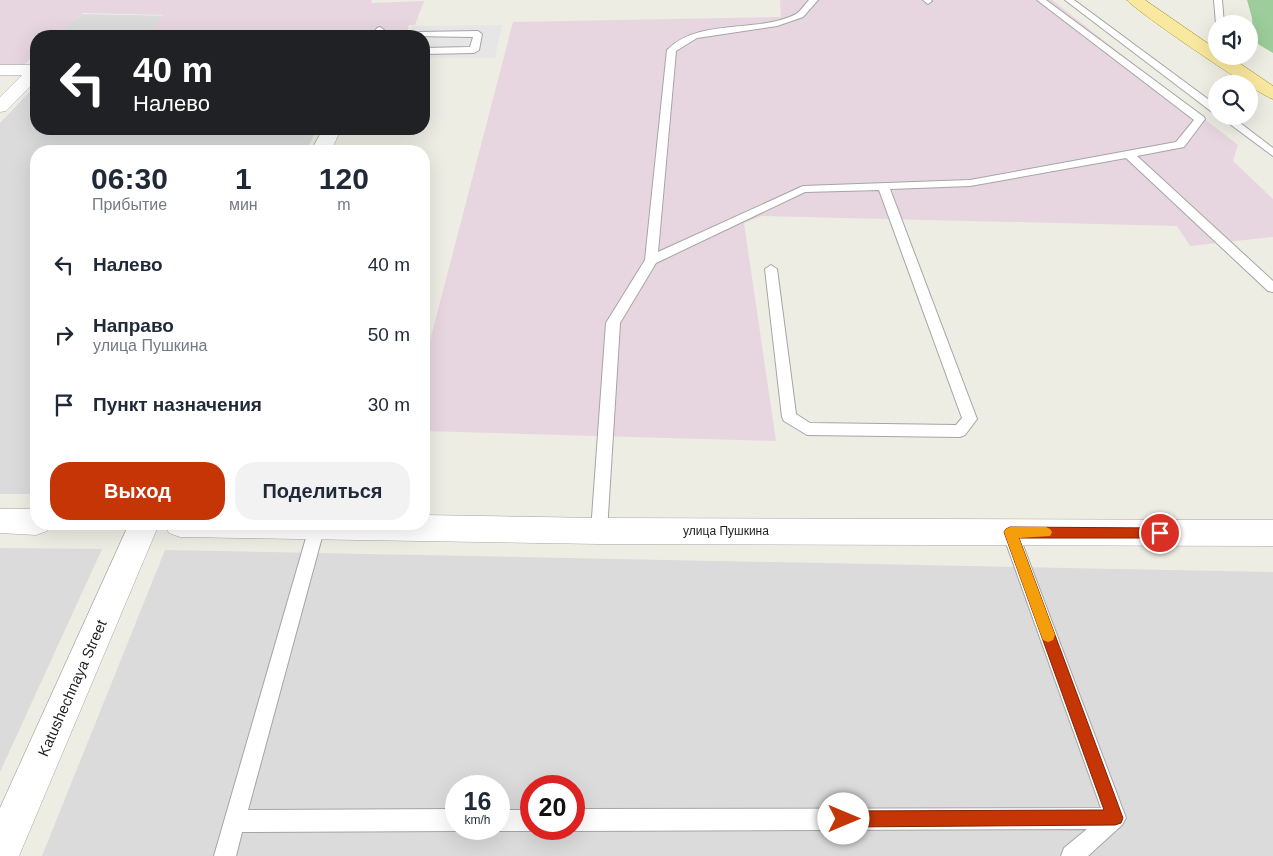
<!DOCTYPE html>
<html lang="ru">
<meta charset="utf-8">
<style>
:root{--surface:#fff;--page:#f2f2f3;--text:#1f2937;--muted:#747a83;--accent:#c53506}
body{margin:0;font-family:Helvetica,sans-serif;background:var(--page);color:var(--text);height:100vh;display:flex;flex-direction:column;font-size:19px;white-space:nowrap}
*{box-sizing:border-box;margin:0}
p{font-size:16px;color:var(--muted)}
.icon{flex:none;width:28px;height:28px;fill:none;stroke:currentColor;stroke-width:2;stroke-linecap:round;stroke-linejoin:round}
.map{position:relative;flex:1;overflow:hidden}
.panel{position:absolute;left:30px;top:145px;width:400px;height:385px;display:flex;flex-direction:column;background:var(--surface);border-radius:20px;box-shadow:0 5px 20px #0002}
.panel>*{flex:none}
.hud{position:absolute;left:30px;top:30px;width:400px;height:105px;border-radius:20px;box-shadow:0 5px 20px #0002;background:#202124;color:#fff;overflow:hidden}
.fabs{position:absolute;left:1208px;top:15px;display:grid;gap:10px}
.fabs a{display:grid;place-items:center;width:50px;height:50px;border-radius:50%;background:var(--surface);box-shadow:0 5px 20px #0002;font-size:25px}
.speed{position:absolute;left:445px;top:775px;display:flex;gap:10px;font-size:25px;font-weight:700;text-align:center}
.speed>*{display:grid;place-content:center;width:65px;height:65px;border-radius:50%;background:var(--surface);box-shadow:0 5px 20px #0002;line-height:1}
.speed small{font-size:12px;font-weight:400}
.speed .limit{border:8px solid #d22;background:#fff;color:#111}
.pin{position:absolute;display:grid;place-items:center;width:42px;height:42px;color:#fff;margin:-21px;border:2px solid #fff;border-radius:50%;box-shadow:0 1px 5px #0007}
.me{position:absolute;width:55px;margin:-28px;rotate:90deg;stroke-linejoin:round;filter:drop-shadow(0 0 4px #0008)}
.turn{display:flex;align-items:center;gap:18px;height:105px;padding:0 20px;font-size:22px}
.turn .icon{width:65px;height:65px;stroke-width:2.5}
.turn b{display:block;font-size:35px;line-height:42px}
.eta{display:flex;justify-content:space-evenly;align-items:center;height:85px;text-align:center}
.eta b{font-size:30px;font-weight:700;line-height:35px}
.cta{display:flex;gap:10px;margin-top:auto;padding:10px 20px}
.cta a{flex:1;height:58px;border-radius:20px;background:var(--accent);color:#fff;font-size:20px;font-weight:700;line-height:58px;text-align:center}
.cta a+a{background:var(--page);color:var(--text)}
ul{padding:0;list-style:none}
li{display:flex;align-items:center;gap:15px;height:70px;padding:0 20px}
li div{flex:1}
li b{display:block;font-size:19px}
li em{font-style:normal}
.map>svg:first-child{display:block}
.residential{fill:#dcdbdb;fill-rule:evenodd}
.industrial{fill:#e7d6e0}
.forest{fill:#9ccd9a}
.parking{fill:#e6e6e6}
.lines{fill:none;stroke-linecap:round;stroke-linejoin:round}
.service-casing{stroke:#a5a5a5;stroke-width:2}
.minor-casing{stroke:#a5a5a5;stroke-width:1}
.tertiary-casing{stroke:#a5a5a5;stroke-width:1}
.primary-casing{stroke:#938605;stroke-width:1}
.service{fill:#fff;fill-rule:evenodd}
.minor{fill:#fff;fill-rule:evenodd}
.tertiary{fill:#fff;fill-rule:evenodd}
.primary{fill:#f9e89f;fill-rule:evenodd}
.route{fill:#c53506;stroke:#802204}
.slow{fill:#f59e0b}
.labels{text-anchor:middle;dominant-baseline:central;stroke-width:5;stroke-linejoin:round;paint-order:stroke}
.street-label{font-size:12px;fill:#1e1e1e;stroke:#fff}
.near-street-label{font-size:15px;fill:#1e1e1e;stroke:#fff}
</style>
<div class="map">
<svg width="1273" height="856" viewBox="0 0 1273 856">
<rect width="100%" height="100%" fill="#eeede4"/>
<g class="residential">
<polygon points="82,14 181,16 165,36 54,36"/>
<polygon points="36,85 36,129 317,129 306,151 36,151 36,494 0,494 0,123"/>
<polygon points="0,548 102,549 0,772"/>
<path d="M 165,550 L 1273,572 L 1273,856 L 42,856 ZM 456,786 L 499,786 L 499,829 L 456,829 ZM 531,786 L 574,786 L 574,829 L 531,829 Z"/>
</g>
<g class="industrial">
<polygon points="0,0 372,0 371,3 424,1 415,25 409,25 407,31 380,30 363,36 146,36 163,15 83,13 54,36 36,36 36,53 24,65 0,65"/>
<polygon points="780,0 1052,0 1238,145 1233,161 1273,199 1273,237 1190,246 1177,226 762,216 744,223 776,441 424,431 424,372 426,356 513,22 781,17"/>
</g>
<polygon class="forest" points="1247,0 1273,0 1273,53 1253,41 1252,18"/>
<polygon class="parking" points="502,25 495,58 424,58 424,36 408,36 412,26"/>
<g class="lines">
<defs>
<g id="service">
<path d="M 809,0 L 818,0 L 803,17 L 777,26 L 697,38 L 676,51 L 658,252 L 803,186 L 970,180 L 1176,142 L 1194,120 L 1037,0 L 1046,0 L 1204,117 L 1205,119 L 1184,147 L 1137,156 L 1273,281 L 1273,292 L 1268,291 L 1126,158 L 970,186 L 890,189 L 977,419 L 965,435 L 960,437 L 807,435 L 784,421 L 782,417 L 765,269 L 771,265 L 777,269 L 796,414 L 810,423 L 956,425 L 962,418 L 879,190 L 805,192 L 656,263 L 620,323 L 607,531 L 605,536 L 599,538 L 593,536 L 591,531 L 606,323 L 645,260 L 667,50 C 699,17 758,34 796,14 C 801,11 805,4 809,0 Z"/>
<polygon points="923,0 931,0 932,1 928,4"/>
<polygon points="1065,0 1074,0 1216,105 1216,113 1212,112"/>
<polygon points="1214,0 1222,0 1224,24 1216,24"/>
<polygon points="380,27 384,30 380,36 372,36 377,28"/>
<polygon points="478,31 482,34 479,50 474,53 424,54 424,48 470,47 473,37 412,36 419,32"/>
<polygon points="1219,116 1231,116 1273,148 1273,156"/>
<polygon points="310,524 324,524 325,526 248,810 456,809 456,829 460,829 456,831 242,832 236,856 214,856"/>
<polygon points="1010,525 1016,527 1018,532 1126,818 1122,825 1088,856 1061,856 1064,848 1087,829 574,831 570,829 574,829 574,809 1101,808 1002,532 1004,527"/>
<polygon points="499,810 531,810 531,829 535,829 531,831 499,831 495,829 499,829"/>
</g>
<g id="minor">
<polygon points="0,65 36,65 36,81 6,111 0,112 0,97 22,75 0,75"/>
<polygon points="323,129 341,129 331,151 311,151"/>
<polygon points="129,524 159,524 19,856 0,856 0,808"/>
</g>
<g id="tertiary">
<polygon points="0,509 36,509 36,524 50,524 47,531 36,535 0,533"/>
<polygon points="424,515 599,518 1273,520 1273,546 599,544 180,537 169,533 165,524 424,524"/>
</g>
<path id="primary" d="M 1127,0 L 1145,0 L 1216,49 L 1216,56 L 1229,56 L 1273,86 L 1273,99 C 1262,97 1135,11 1127,0 Z"/>
</defs>
<use href="#service" class="service-casing"/>
<use href="#minor" class="minor-casing"/>
<use href="#tertiary" class="tertiary-casing"/>
<use href="#primary" class="primary-casing"/>
<use href="#service" class="service"/>
<use href="#minor" class="minor"/>
<use href="#tertiary" class="tertiary"/>
<use href="#primary" class="primary"/>
</g>
<polygon class="route" points="1010,527 1160,528 1165,529 1167,533 1165,537 1160,538 1019,538 1123,818 1121,823 1115,825 844,827 839,824 836,819 839,813 844,811 1104,810 1004,532 1006,529"/>
<polygon class="slow" points="1010,527 1046,527 1050,529 1052,532 1050,536 1019,538 1055,635 1053,640 1048,642 1043,640 1041,635 1004,532 1006,529"/>
<g class="labels">
<g class="street-label">
<text x="726" y="531">улица Пушкина</text>
</g>
<g class="near-street-label">
<text transform="translate(72 688) rotate(-66)">Katushechnaya Street</text>
</g>
</g>
</svg>
<div class="fabs">
<a><svg class="icon" aria-label="sound" viewBox="0 0 24 24"><path d="M4 9h4l5-4v14l-5-4H4zM17 9q2 3 0 6"/></svg></a>
<a><svg class="icon" aria-label="search" viewBox="0 0 24 24"><circle cx="10" cy="10" r="6"/><path d="M15 15l6 6"/></svg></a>
</div>
<div class="speed"><div>16<small>km/h</small></div><div class="limit">20</div></div>
<div class="pin" style="left:1160px;top:533px;background:#d93025"><svg class="icon" aria-label="arrive" viewBox="0 0 24 24"><path d="M6 21V4h12l-3 4 3 4H6"/></svg></div>
<svg class="me" style="left:844px;top:819px" viewBox="-20 -20 40 40"><circle r="19" fill="#fff"/><path d="M0-13L10 11 0 6-10 11z" fill="#c53506"/></svg>
<div class="hud">
<div class="turn"><svg class="icon" aria-label="left" viewBox="0 0 24 24"><path d="M17 20v-9H6M10 6l-5 5 5 5"/></svg><div><b>40 m</b>Налево</div></div>
</div>
<section class="panel">
<div class="eta">
<div><b>06:30</b><p>Прибытие</p></div>
<div><b>1</b><p>мин</p></div>
<div><b>120</b><p>m</p></div>
</div>
<ul>
<li><svg class="icon" aria-label="left" viewBox="0 0 24 24"><path d="M17 20v-9H6M10 6l-5 5 5 5"/></svg><div><b>Налево</b></div><em>40 m</em></li>
<li><svg class="icon" aria-label="right" viewBox="0 0 24 24"><path d="M7 20v-9h11M14 6l5 5-5 5"/></svg><div><b>Направо</b><p>улица Пушкина</p></div><em>50 m</em></li>
<li><svg class="icon" aria-label="arrive" viewBox="0 0 24 24"><path d="M6 21V4h12l-3 4 3 4H6"/></svg><div><b>Пункт назначения</b></div><em>30 m</em></li>
</ul>
<div class="cta"><a>Выход</a><a>Поделиться</a></div>
</section>
</div>
